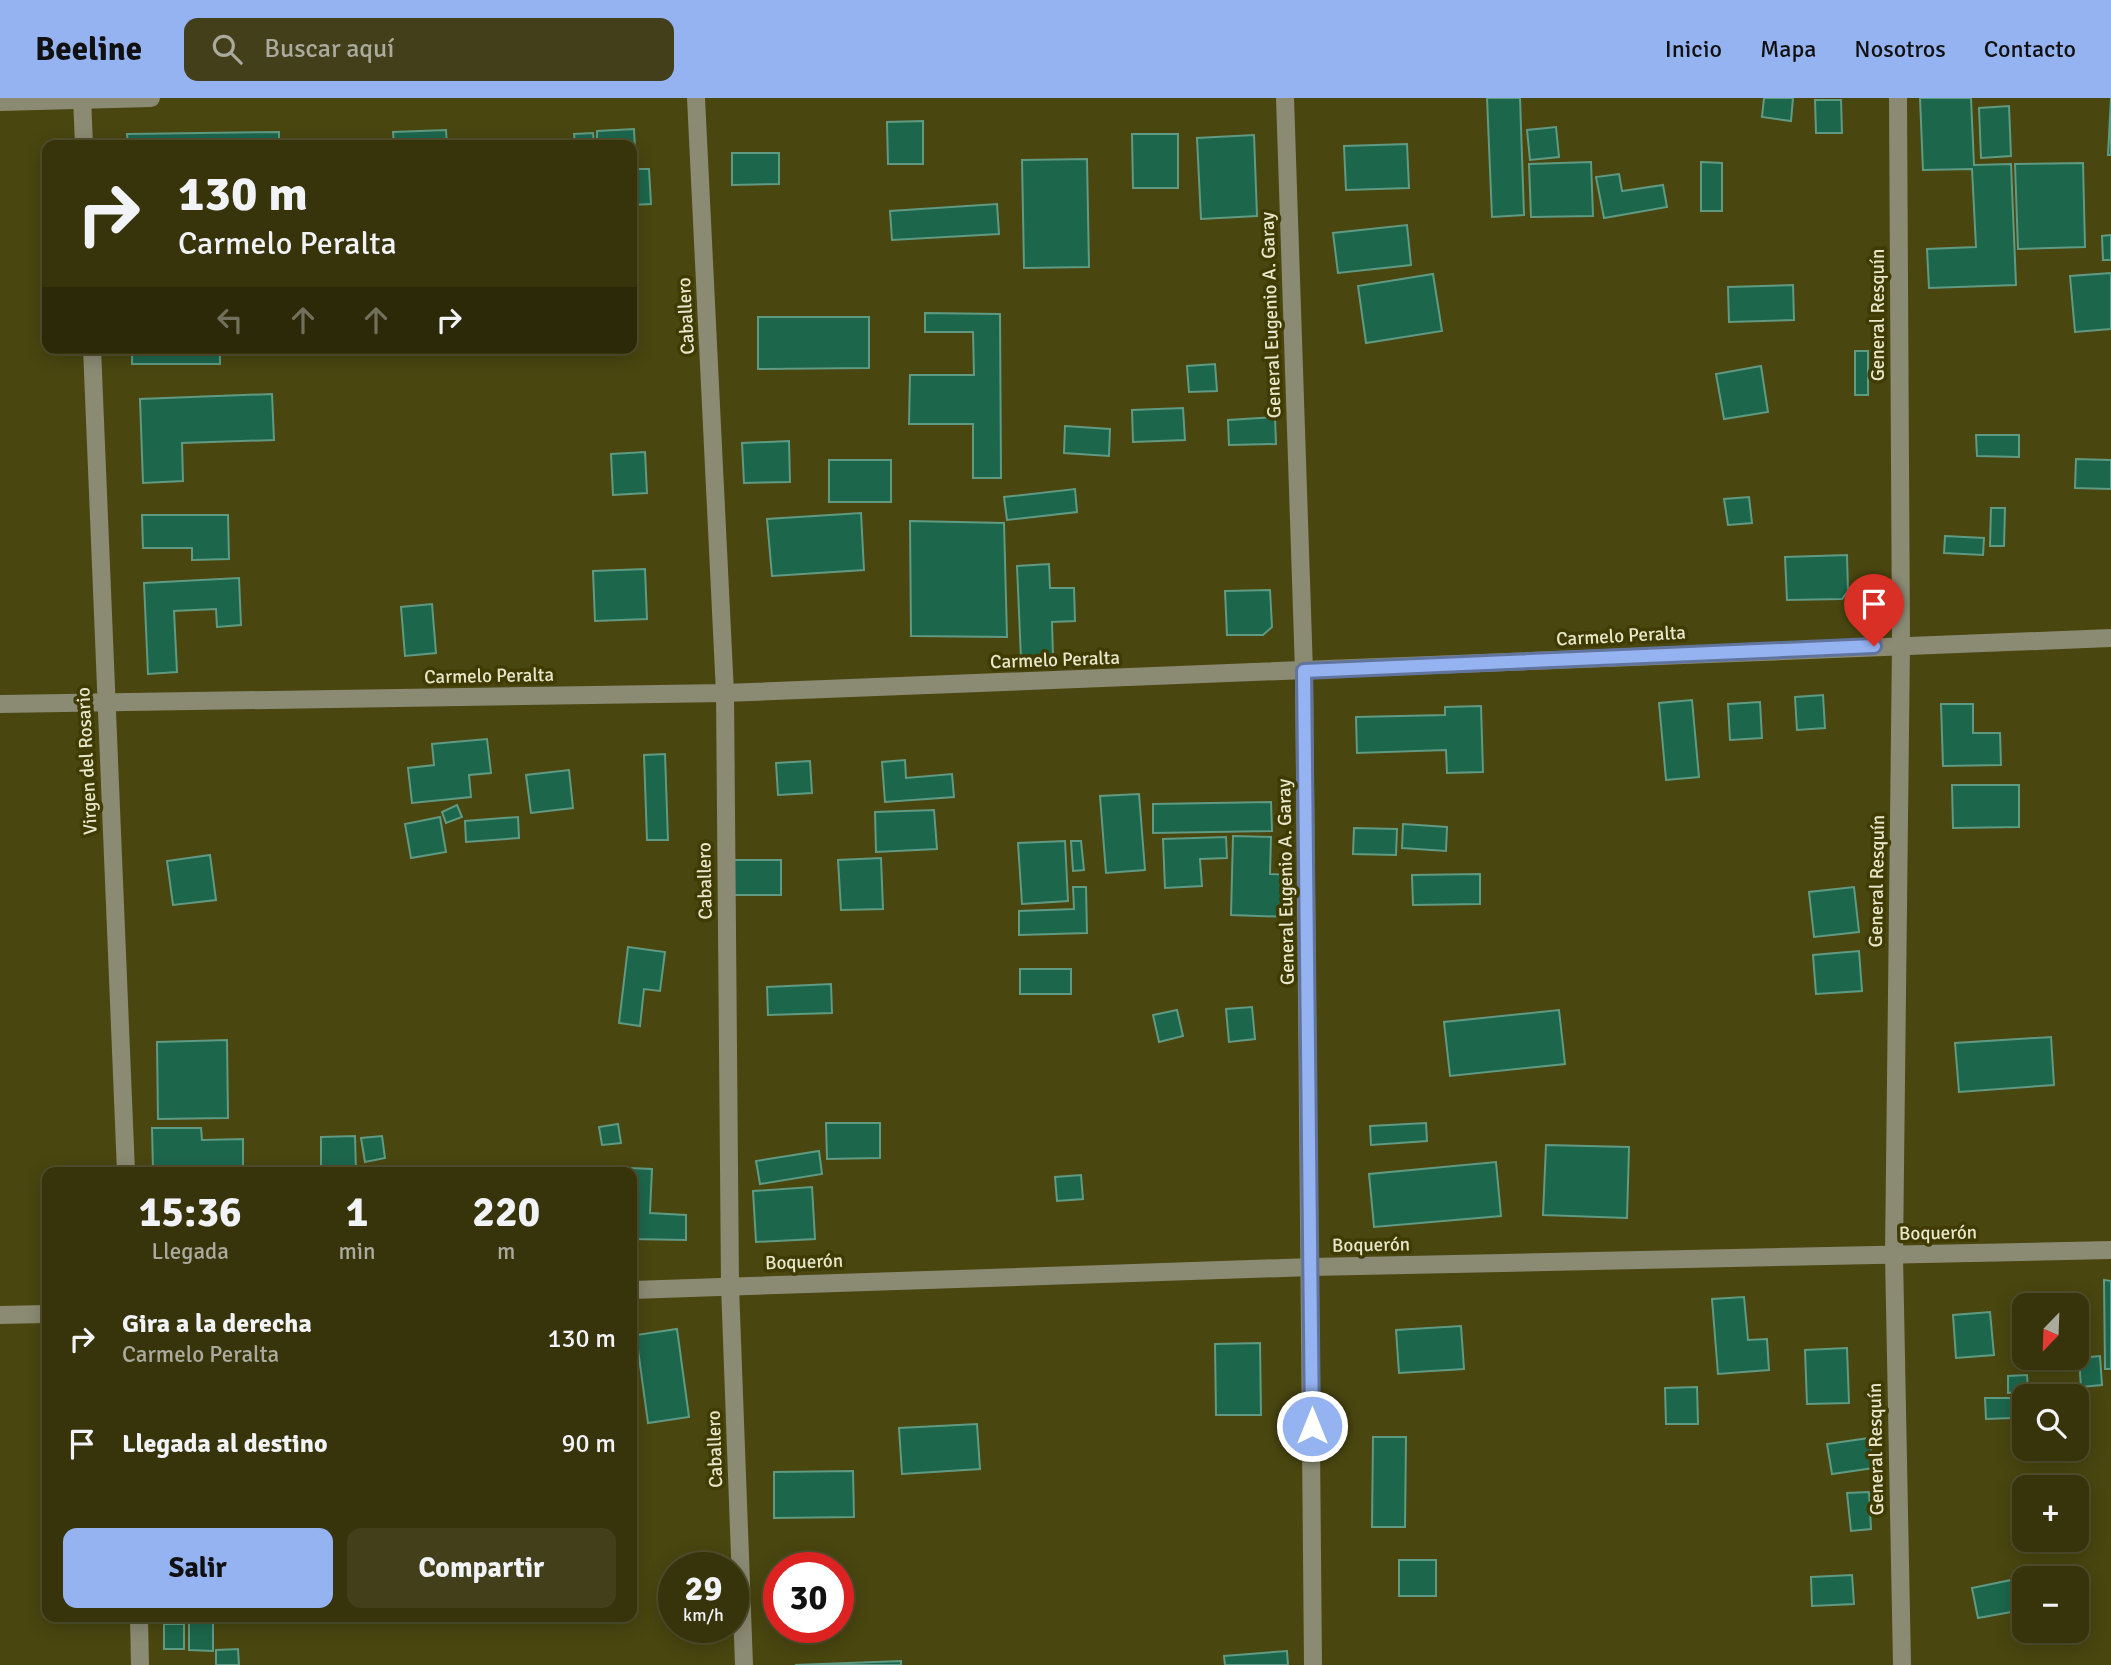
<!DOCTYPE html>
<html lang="es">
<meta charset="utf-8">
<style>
:root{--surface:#37340c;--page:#423f1a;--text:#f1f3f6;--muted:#aaaa9d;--line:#514f2d;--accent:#95b2f1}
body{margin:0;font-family:Signika,sans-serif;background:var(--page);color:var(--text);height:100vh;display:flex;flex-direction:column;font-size:26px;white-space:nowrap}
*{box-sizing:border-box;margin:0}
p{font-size:23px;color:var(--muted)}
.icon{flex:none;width:38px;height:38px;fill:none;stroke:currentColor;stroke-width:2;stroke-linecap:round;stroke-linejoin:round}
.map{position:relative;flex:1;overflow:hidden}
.details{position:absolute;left:42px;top:1069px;width:595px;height:455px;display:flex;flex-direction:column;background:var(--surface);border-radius:14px;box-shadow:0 4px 18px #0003,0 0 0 2px var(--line)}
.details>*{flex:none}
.top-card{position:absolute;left:42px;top:42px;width:595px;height:214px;border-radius:14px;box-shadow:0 4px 18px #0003,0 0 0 2px var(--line);background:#37340c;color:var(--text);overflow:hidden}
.needle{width:46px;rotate:203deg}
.tools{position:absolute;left:2012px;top:1195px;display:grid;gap:14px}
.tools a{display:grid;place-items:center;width:77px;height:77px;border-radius:14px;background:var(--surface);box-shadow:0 4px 18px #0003,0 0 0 2px var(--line);font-size:35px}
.speed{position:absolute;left:658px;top:1454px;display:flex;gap:14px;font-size:35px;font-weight:700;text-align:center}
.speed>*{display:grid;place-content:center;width:91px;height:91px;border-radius:50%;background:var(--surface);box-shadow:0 4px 18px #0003,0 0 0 2px var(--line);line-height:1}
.speed small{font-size:18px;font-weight:400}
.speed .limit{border:10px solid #d22;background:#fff;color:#111}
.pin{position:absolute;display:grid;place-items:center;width:60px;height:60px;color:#fff;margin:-72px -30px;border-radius:50% 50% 50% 0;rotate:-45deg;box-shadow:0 0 7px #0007}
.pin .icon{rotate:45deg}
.me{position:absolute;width:77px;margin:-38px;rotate:0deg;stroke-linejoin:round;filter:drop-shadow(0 0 5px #0008)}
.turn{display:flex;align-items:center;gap:24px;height:147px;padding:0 21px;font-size:32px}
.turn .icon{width:91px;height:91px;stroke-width:2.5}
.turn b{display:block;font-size:49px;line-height:60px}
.lanes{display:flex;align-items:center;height:66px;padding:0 21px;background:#0003;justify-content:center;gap:35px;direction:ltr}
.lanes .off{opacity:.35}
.eta{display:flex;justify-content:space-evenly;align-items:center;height:119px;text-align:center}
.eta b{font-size:42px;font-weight:700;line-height:49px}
.action{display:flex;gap:14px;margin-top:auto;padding:14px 21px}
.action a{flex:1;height:80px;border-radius:14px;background:var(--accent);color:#111;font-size:28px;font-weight:700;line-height:80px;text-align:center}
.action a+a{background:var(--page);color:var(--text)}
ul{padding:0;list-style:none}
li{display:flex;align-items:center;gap:21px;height:105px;padding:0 21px}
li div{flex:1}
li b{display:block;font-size:26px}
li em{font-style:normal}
header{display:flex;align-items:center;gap:42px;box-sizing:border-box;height:98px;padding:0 35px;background:var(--accent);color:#111}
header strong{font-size:33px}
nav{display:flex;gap:38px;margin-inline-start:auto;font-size:24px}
.search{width:490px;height:63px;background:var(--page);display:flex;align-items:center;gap:18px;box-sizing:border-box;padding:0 24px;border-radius:14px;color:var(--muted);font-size:26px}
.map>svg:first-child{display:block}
.building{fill:#1c664c;stroke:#609a82;stroke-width:2}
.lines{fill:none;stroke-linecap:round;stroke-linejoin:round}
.minor{stroke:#8b8a73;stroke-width:18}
.route-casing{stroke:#61749d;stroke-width:18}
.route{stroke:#95b2f1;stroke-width:12}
.labels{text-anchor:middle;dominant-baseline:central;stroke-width:7;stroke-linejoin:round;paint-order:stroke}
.street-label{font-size:19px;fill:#e8e7cc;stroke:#3f3b02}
</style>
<header>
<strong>Beeline</strong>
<div class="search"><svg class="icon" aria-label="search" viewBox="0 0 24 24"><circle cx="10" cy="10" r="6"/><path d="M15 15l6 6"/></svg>Buscar aquí</div>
<nav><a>Inicio</a><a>Mapa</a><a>Nosotros</a><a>Contacto</a></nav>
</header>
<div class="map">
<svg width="2111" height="1567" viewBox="0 0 2111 1567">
<rect width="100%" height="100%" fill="#494610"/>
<g class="building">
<polygon points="1487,0 1520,0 1524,117 1492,119"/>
<polygon points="1764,0 1793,0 1791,23 1762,19"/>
<polygon points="1920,0 1971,0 1974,67 2011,66 2016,187 1929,190 1927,151 1976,149 1972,71 1923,72"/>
<polygon points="2111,0 2111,57 2108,57"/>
<polygon points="1815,2 1841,2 1842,35 1816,35"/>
<polygon points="2009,8 2011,58 1981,60 1979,10"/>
<polygon points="923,23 923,66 888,66 887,24"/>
<polygon points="1556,29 1559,59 1530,62 1527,32"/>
<polygon points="634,31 636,71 649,71 651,106 632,107 632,47 597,47 597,33"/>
<polygon points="446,32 447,47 394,47 393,34"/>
<polygon points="279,34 279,47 128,47 127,36"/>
<polygon points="593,35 594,47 575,47 574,36"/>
<polygon points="1132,36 1178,36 1178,90 1133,90"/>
<polygon points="1254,37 1257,118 1201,121 1197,40"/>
<polygon points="1407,46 1409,90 1346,92 1344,48"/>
<polygon points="732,55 779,55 779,86 732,87"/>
<polygon points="1087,61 1089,169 1024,170 1022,62"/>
<polygon points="1591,64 1593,118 1531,119 1529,66"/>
<polygon points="1701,64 1722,65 1722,113 1701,113"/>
<polygon points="2083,65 2085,149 2018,151 2015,66"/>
<polygon points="1619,76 1622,93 1663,87 1667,109 1604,120 1596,79"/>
<polygon points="997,106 999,136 892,142 890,113"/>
<polygon points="1407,127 1411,167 1338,175 1333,135"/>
<polygon points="2111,137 2111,162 2103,162 2102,138"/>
<polygon points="2111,175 2111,231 2075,234 2070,178"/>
<polygon points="1433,176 1442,233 1366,245 1358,188"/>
<polygon points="1793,187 1794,222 1729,224 1728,189"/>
<polygon points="925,215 1000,216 1001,380 973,380 973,326 909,326 910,277 974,277 973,234 925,234"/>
<polygon points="758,219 869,219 869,270 758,271"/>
<polygon points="132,250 240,250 220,251 220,266 132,266"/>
<rect x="1855" y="253" width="13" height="44"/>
<polygon points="1215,266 1217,293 1189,294 1187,268"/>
<polygon points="1761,268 1768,314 1724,321 1716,276"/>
<polygon points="272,296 274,342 182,345 183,383 143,385 140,301"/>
<polygon points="1183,310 1185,342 1133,344 1132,312"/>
<polygon points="1275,319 1276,346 1229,347 1228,322"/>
<polygon points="1065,328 1110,331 1109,358 1064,355"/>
<polygon points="1976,337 2019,337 2019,359 1977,358"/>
<polygon points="789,343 790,384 744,385 742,345"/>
<polygon points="645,354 647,395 613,397 611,356"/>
<polygon points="2076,361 2111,362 2111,391 2075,390"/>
<rect x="829" y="362" width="62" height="42"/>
<polygon points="1075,391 1077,414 1007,422 1004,399"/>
<polygon points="1749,399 1752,425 1728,427 1724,401"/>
<polygon points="1991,410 2005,410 2004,448 1990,448"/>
<polygon points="861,415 864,472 772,478 767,421"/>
<polygon points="142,417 228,417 229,461 192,462 192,450 143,450"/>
<polygon points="910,423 1004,425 1007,539 911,538"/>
<polygon points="1945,438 1984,440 1983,457 1944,455"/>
<polygon points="1847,457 1848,493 1842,501 1787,502 1785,459"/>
<polygon points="1049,466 1050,490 1074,490 1075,523 1052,524 1053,559 1021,561 1017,468"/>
<polygon points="645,471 647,521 595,523 593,473"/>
<polygon points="239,480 241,527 217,529 216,511 174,513 177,574 148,576 144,485"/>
<polygon points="1270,492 1272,529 1263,537 1227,537 1225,493"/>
<polygon points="432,506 436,555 405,558 401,509"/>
<polygon points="1823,597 1825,630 1797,632 1795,599"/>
<polygon points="1692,602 1699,679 1666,682 1659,605"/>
<polygon points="1760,604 1762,640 1730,642 1728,606"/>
<polygon points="1941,606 1973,606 1973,635 2000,635 2001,667 1943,668"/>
<polygon points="1481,608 1483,674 1447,675 1446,652 1357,655 1356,619 1445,617 1445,609"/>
<polygon points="487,641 491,675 469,677 471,699 412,705 408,670 434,667 432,646"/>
<polygon points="665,656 668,742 647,742 644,657"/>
<polygon points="905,662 906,680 952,676 954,699 885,704 882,664"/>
<polygon points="810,663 812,695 778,697 776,665"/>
<polygon points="569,672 573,710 531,715 526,677"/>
<polygon points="1952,687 2019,687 2019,729 1953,730"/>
<polygon points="1139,696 1145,772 1106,775 1100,698"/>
<polygon points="1271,704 1272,733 1153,735 1153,706"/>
<polygon points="457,707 462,719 446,725 442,714"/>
<polygon points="934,712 937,751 876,754 875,714"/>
<polygon points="440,719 446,754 411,760 405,726"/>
<polygon points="518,719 519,740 466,744 465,723"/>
<polygon points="1403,726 1447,729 1446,753 1402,750"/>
<polygon points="1354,730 1397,731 1396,757 1353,756"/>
<polygon points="1233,738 1271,739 1270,776 1290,777 1288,819 1231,817"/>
<polygon points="1226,739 1227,760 1200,761 1202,788 1165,790 1163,741"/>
<polygon points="1065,743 1068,803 1022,806 1018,745"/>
<polygon points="1071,743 1081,743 1084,772 1073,773"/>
<polygon points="210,757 216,802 173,807 167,763"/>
<polygon points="881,760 883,811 841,812 838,762"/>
<rect x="733" y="762" width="48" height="35"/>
<polygon points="1480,776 1480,806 1413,807 1412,777"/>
<polygon points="1073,789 1086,789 1087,835 1019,837 1019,813 1074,811"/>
<polygon points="1854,789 1859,834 1814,839 1809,794"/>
<polygon points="628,849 665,854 660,893 644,891 640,928 619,925"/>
<polygon points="1859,853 1862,893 1816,896 1813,857"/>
<rect x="1020" y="871" width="51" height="25"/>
<polygon points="831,886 832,915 768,917 767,889"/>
<polygon points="1252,909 1255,941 1229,944 1226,911"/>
<polygon points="1177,912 1183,938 1159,944 1153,917"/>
<polygon points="1559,912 1565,966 1450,978 1444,924"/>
<polygon points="2051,939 2054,987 1959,994 1955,945"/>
<polygon points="227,942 228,1020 158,1021 157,944"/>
<polygon points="826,1025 880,1025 880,1060 827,1061"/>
<polygon points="1426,1025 1427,1043 1371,1047 1370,1028"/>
<polygon points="618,1026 621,1045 602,1047 599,1029"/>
<polygon points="152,1030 201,1030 202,1042 243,1041 243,1071 153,1073"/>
<polygon points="355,1038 356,1074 321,1074 321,1039"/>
<polygon points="382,1038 385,1060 365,1064 361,1040"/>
<polygon points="1546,1047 1629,1049 1627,1120 1543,1117"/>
<polygon points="819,1053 822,1076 760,1086 756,1063"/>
<polygon points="1496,1064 1501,1118 1374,1129 1369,1076"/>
<polygon points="583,1068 652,1071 650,1115 686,1117 686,1142 632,1141 632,1074 583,1074"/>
<polygon points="1081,1077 1083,1101 1057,1103 1055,1079"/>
<polygon points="812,1089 815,1141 756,1144 753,1093"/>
<polygon points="2104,1182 2111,1183 2111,1271 2105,1271"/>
<polygon points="1744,1199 1748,1242 1767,1241 1769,1272 1718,1276 1712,1201"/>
<polygon points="1990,1214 1994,1257 1956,1260 1953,1217"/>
<polygon points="1461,1228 1464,1271 1399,1275 1396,1232"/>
<polygon points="677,1231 689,1319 648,1325 636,1237"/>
<polygon points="2023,1237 2025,1260 2049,1262 2024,1262"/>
<polygon points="1260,1245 1261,1317 1216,1317 1215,1246"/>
<polygon points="1847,1250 1849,1305 1807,1306 1805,1252"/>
<polygon points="632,1253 638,1287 632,1288"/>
<polygon points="2100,1258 2102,1287 2081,1289 2079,1260"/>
<polygon points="2027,1277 2028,1293 2008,1295 2008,1278"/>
<polygon points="1697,1289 1698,1326 1666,1326 1665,1290"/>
<polygon points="1985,1300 2012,1300 2012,1320 1986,1321"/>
<polygon points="977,1326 980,1371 902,1376 899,1330"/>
<polygon points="1373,1339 1406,1339 1405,1429 1372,1429"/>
<polygon points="1869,1340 1874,1370 1832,1376 1827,1346"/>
<polygon points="853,1373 854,1419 774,1420 774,1374"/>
<polygon points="1869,1394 1871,1431 1851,1433 1847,1395"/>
<rect x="1399" y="1462" width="37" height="36"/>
<polygon points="1852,1477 1854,1506 1812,1508 1811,1479"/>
<polygon points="2011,1482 2017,1513 1978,1520 1972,1490"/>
<polygon points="189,1521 213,1522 213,1553 189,1552"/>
<rect x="164" y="1526" width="20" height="25"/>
<polygon points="238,1551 239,1567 216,1567 216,1552"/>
<polygon points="1287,1553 1288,1567 1225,1567 1224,1558"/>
<polygon points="901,1563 901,1567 795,1567"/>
</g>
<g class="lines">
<g class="minor">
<polyline points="82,0 84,47"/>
<polyline points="696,0 725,595 730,1188 744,1567"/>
<polyline points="1285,0 1304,573 1313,1567"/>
<polyline points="1898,0 1901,547 1894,1157 1902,1567"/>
<polyline points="0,4 151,0"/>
<polyline points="92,250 126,1074"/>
<polyline points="0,606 725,595 2111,540"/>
<polyline points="632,1192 1311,1169 2111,1152"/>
<polyline points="0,1217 47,1216"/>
<polyline points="139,1519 140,1567"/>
</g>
</g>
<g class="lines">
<defs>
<polyline id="route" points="1312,1328 1304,573 1874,548"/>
</defs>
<use href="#route" class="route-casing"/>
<use href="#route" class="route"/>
</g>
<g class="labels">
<g class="street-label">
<text transform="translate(1271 217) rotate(-92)">General Eugenio A. Garay</text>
<text transform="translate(1878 217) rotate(-90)">General Resquín</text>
<text transform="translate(686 218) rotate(-93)">Caballero</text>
<text transform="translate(1621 538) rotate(-3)">Carmelo Peralta</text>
<text transform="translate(1055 562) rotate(-2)">Carmelo Peralta</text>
<text transform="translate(489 578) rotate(-1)">Carmelo Peralta</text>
<text transform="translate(87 663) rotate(-93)">Virgen del Rosario</text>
<text transform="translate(705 783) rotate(-91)">Caballero</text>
<text transform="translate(1877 783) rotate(-89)">General Resquín</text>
<text transform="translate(1286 784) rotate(-91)">General Eugenio A. Garay</text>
<text transform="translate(1938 1135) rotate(-1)">Boquerón</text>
<text transform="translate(1371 1147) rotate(-1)">Boquerón</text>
<text transform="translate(804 1164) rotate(-2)">Boquerón</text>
<text transform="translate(715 1351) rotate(-92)">Caballero</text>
<text transform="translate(1876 1351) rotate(-91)">General Resquín</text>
</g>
</g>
</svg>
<div class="tools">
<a><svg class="needle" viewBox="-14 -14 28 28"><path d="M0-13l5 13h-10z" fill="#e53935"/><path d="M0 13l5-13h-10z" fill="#aaaa9d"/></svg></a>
<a><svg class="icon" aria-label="search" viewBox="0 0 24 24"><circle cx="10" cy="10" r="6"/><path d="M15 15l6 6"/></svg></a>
<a>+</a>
<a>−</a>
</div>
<div class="speed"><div>29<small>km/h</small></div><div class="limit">30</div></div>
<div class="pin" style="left:1874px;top:548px;background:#d93025"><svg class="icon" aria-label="arrive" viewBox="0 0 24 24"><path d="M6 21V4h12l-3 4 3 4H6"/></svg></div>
<svg class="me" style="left:1312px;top:1328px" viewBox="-20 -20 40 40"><circle r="17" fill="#95b2f1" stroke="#fff" stroke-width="3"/><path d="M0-11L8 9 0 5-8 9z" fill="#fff"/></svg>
<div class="top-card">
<div class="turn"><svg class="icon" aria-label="right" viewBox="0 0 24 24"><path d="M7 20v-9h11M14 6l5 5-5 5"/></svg><div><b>130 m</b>Carmelo Peralta</div></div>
<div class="lanes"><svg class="icon off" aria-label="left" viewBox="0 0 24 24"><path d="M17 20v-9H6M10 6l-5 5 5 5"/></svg><svg class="icon off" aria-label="ahead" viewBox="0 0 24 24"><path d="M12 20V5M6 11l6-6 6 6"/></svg><svg class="icon off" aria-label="ahead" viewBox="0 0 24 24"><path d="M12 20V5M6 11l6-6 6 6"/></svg><svg class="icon" aria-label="right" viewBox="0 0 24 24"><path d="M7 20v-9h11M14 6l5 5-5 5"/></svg></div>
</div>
<section class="details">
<div class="eta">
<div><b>15:36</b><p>Llegada</p></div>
<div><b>1</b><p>min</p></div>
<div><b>220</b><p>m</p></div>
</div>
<ul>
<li><svg class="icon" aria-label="right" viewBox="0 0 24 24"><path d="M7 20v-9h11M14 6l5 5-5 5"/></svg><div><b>Gira a la derecha</b><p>Carmelo Peralta</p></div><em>130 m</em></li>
<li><svg class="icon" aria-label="arrive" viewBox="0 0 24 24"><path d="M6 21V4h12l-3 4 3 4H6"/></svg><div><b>Llegada al destino</b></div><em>90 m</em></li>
</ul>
<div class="action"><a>Salir</a><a>Compartir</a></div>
</section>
</div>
